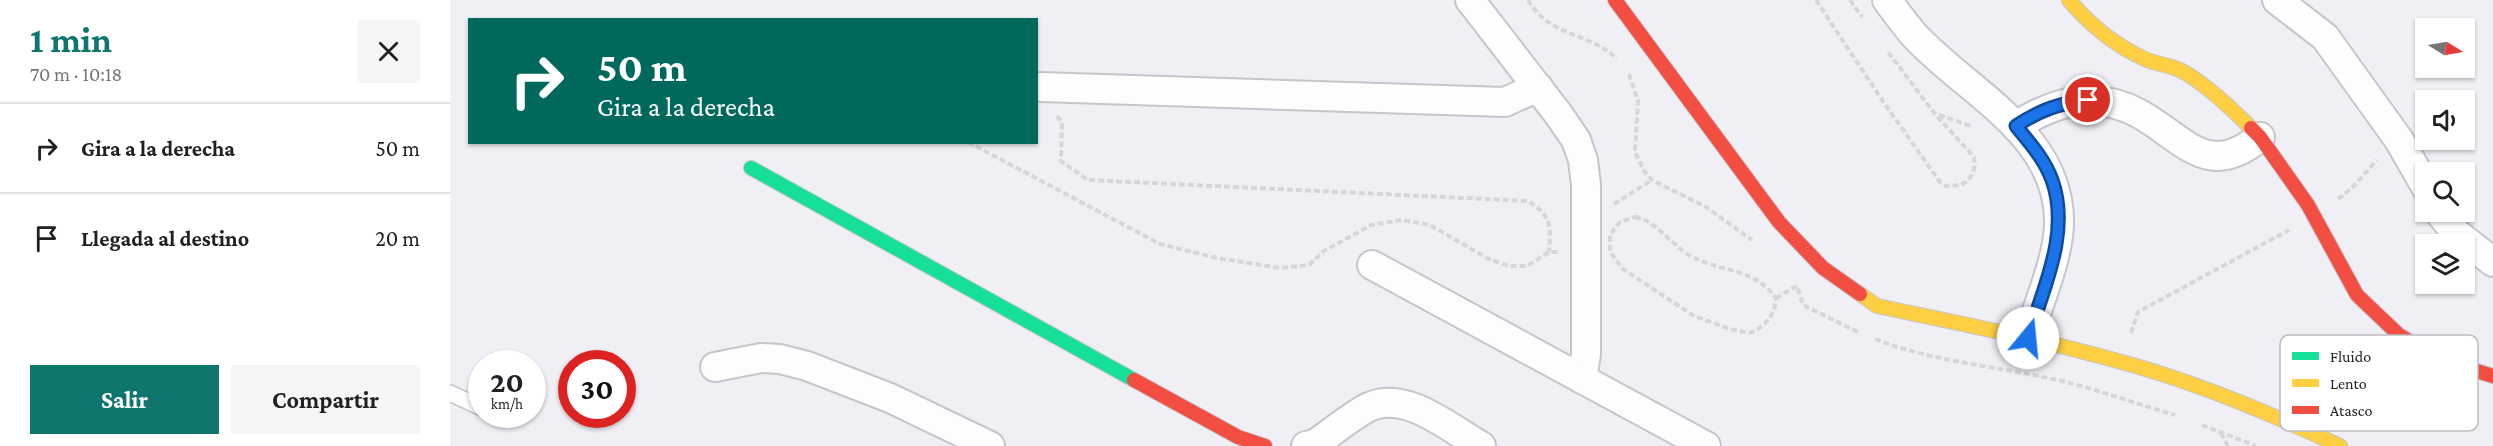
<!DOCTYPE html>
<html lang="es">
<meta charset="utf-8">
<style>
:root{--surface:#fff;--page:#f6f6f6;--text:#202124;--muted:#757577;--line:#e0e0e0;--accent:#0f766e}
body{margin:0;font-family:"Crimson Pro",serif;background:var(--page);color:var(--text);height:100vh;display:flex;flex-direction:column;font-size:22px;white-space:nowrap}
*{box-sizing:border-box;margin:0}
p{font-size:20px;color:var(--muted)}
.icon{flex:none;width:33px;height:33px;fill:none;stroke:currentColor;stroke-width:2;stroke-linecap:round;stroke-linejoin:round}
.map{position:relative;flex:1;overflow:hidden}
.sheet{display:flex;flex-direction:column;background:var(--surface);width:450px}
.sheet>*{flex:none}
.hud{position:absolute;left:18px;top:18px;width:570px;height:126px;border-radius:0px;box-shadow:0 2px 4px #0004;background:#00695c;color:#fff;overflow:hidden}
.needle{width:39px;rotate:101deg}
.fabs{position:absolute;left:1965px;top:18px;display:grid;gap:12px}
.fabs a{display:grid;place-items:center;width:60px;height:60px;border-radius:0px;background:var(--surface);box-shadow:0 2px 4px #0004;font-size:30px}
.speed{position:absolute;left:18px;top:350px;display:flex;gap:12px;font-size:30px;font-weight:700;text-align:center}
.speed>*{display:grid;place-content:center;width:78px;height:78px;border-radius:50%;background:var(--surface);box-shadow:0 2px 4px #0004;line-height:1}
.speed small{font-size:15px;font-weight:400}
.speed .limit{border:9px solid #d22;background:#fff;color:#111}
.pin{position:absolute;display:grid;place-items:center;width:51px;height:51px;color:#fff;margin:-26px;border:3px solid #fff;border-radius:50%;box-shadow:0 2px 6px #0007}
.me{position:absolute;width:66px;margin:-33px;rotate:17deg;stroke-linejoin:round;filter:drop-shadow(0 0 4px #0008)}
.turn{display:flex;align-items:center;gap:21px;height:126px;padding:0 30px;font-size:27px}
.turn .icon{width:78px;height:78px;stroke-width:2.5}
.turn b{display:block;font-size:42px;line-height:51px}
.round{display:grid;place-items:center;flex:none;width:63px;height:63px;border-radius:0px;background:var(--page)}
.headline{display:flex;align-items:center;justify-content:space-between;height:102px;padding:0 30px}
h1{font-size:36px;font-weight:700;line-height:45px;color:var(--accent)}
.button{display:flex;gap:12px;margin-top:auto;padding:12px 30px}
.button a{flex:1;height:69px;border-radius:0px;background:var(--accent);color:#fff;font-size:24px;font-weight:700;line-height:69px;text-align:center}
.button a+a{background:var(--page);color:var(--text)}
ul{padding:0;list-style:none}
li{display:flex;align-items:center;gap:18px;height:90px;padding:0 30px;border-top:2px solid var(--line)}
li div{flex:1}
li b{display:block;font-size:22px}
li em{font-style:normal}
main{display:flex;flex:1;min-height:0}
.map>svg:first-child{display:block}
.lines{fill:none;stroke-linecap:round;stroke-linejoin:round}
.lane-casing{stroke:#c6c5ca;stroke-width:18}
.street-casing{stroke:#c6c5ca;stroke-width:32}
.fast-casing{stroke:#c6c5ca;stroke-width:16}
.slow-casing{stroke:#c6c5ca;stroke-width:16}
.jam-casing{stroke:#c6c5ca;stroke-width:16}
.path{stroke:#d6d6d7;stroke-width:4;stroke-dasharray:6 3;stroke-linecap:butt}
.lane{stroke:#fdfdfe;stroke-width:15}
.street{stroke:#fdfdfe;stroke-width:28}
.fast{stroke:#16e098;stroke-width:14}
.slow{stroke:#ffcf43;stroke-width:14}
.jam{stroke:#f24e42;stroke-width:14}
.route-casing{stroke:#114b97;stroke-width:15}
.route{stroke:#1a73e8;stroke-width:10}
.key{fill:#fff;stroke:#bdbdbe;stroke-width:1.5}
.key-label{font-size:16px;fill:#242427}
</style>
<main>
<section class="sheet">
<div class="headline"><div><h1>1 min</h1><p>70 m · 10:18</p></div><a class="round"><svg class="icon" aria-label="close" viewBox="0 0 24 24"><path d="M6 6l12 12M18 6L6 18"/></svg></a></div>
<ul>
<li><svg class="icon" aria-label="right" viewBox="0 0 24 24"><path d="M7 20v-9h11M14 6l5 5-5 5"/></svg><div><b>Gira a la derecha</b></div><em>50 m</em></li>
<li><svg class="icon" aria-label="arrive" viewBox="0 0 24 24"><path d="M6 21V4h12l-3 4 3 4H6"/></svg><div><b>Llegada al destino</b></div><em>20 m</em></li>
</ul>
<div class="button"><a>Salir</a><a>Compartir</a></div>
</section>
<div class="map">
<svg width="2043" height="446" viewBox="0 0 2043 446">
<rect width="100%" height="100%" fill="#f0eff5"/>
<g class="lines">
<defs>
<polyline id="lane" points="0,393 32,408"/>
<g id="street">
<polyline points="1020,0 1109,115 1126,140 1133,160 1136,185 1136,354 1132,379"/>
<path d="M 1437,0 C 1446,12 1455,25 1465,36 C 1518,93 1611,135 1609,224 C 1608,260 1588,304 1578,338"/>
<polyline points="1827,0 1875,37 1949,140 1976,187"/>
<polyline points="591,87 1055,102 1088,87"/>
<path d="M 1566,126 C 1605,101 1645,90 1688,113 C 1734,138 1757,181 1810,137"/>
<polyline points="1989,212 2006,233 2043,262"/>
<polyline points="922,265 1256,446"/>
<polyline points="265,367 311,358 330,359 357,366 440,398 540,446"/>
<path d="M 856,446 L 865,444 C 882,432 898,419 915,409 C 953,387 999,428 1031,446"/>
</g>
<polyline id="fast" points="301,168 684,380"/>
<g id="slow">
<path d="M 1619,0 C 1640,25 1664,45 1695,59 C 1706,64 1719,65 1730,70 C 1752,81 1784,111 1801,128"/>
<path d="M 1410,294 L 1427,306 C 1508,323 1589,339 1668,361 C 1743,381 1820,413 1890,446"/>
</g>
<g id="jam">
<polyline points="1165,0 1329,222 1373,268 1410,294"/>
<polyline points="1801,128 1810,137 1858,205 1907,295 1949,335 1992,360 2043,376"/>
<polyline points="684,380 788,437 815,446"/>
</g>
</defs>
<use href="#lane" class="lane-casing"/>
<use href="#street" class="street-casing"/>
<use href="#fast" class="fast-casing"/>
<use href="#slow" class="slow-casing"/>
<use href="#jam" class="jam-casing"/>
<g class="path">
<path d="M 1078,0 C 1100,38 1138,31 1167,59"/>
<path d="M 1366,0 L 1434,103 L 1490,182 L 1496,186 L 1511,185 C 1522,179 1526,170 1524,157 L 1485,114 L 1438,52"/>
<polyline points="1400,0 1412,17"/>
<polyline points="1179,74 1188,101 1185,152 1194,171 1202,180 1256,207 1302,240"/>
<polyline points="1489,115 1521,126"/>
<path d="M 607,116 L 612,122 L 611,161 L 638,180 L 1078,201 C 1102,216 1101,226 1099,252"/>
<polyline points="518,142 710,244 767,258 830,268 859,265 874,251 921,225 952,220 980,225 1039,259 1059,266 1077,266 1099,252 1108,252"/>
<path d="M 1888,199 C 1904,188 1914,174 1927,160"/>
<polyline points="1164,204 1202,180"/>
<path d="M 1185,217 C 1204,219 1222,246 1241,256 C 1272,273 1303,267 1326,298 C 1325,315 1316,326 1300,333 L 1280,329 L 1244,316 L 1173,269 L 1160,252 L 1160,235 L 1170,222 Z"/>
<polyline points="1326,298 1347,286 1353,305 1410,333"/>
<polyline points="1681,333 1688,312 1839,230"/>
<path d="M 1425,339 C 1484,362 1546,366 1607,380 C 1647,389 1686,404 1725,415"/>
<polyline points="1752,425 1806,446"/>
<polyline points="1771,433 1778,446"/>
</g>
<use href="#lane" class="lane"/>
<use href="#street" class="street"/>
<use href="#fast" class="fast"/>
<use href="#slow" class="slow"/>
<use href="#jam" class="jam"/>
</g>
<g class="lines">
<defs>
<path id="route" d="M 1578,338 C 1593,289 1621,232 1602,180 C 1595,160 1580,143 1566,126 C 1590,110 1610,103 1638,100"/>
</defs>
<use href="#route" class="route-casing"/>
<use href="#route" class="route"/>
</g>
<rect x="1830" y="335" width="198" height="96" rx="9" class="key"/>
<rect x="1842" y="352" width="27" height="8" fill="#16e098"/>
<rect x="1842" y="379" width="27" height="8" fill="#ffcf43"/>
<rect x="1842" y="406" width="27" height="8" fill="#f24e42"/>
<g class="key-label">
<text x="1880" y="362">Fluido</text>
<text x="1880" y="389">Lento</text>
<text x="1880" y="416">Atasco</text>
</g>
</svg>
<div class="fabs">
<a><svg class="needle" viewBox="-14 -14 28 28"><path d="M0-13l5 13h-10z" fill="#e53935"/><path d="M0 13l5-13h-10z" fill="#757577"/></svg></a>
<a><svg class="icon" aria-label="sound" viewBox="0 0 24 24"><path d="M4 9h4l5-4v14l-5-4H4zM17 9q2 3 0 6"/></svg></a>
<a><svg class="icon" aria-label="search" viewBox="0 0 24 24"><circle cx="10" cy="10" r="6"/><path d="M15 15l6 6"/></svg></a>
<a><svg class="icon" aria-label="layers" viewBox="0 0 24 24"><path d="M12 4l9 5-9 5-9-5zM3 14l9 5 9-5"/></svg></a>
</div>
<div class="speed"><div>20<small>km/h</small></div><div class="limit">30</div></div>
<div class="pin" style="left:1638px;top:100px;background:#d93025"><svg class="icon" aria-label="arrive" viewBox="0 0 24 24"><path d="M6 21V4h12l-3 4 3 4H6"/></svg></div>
<svg class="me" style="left:1578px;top:338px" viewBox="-20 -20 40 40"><circle r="19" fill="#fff"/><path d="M0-13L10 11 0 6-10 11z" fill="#1a73e8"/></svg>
<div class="hud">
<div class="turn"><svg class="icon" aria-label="right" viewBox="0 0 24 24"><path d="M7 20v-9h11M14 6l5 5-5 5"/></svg><div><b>50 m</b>Gira a la derecha</div></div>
</div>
</div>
</main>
